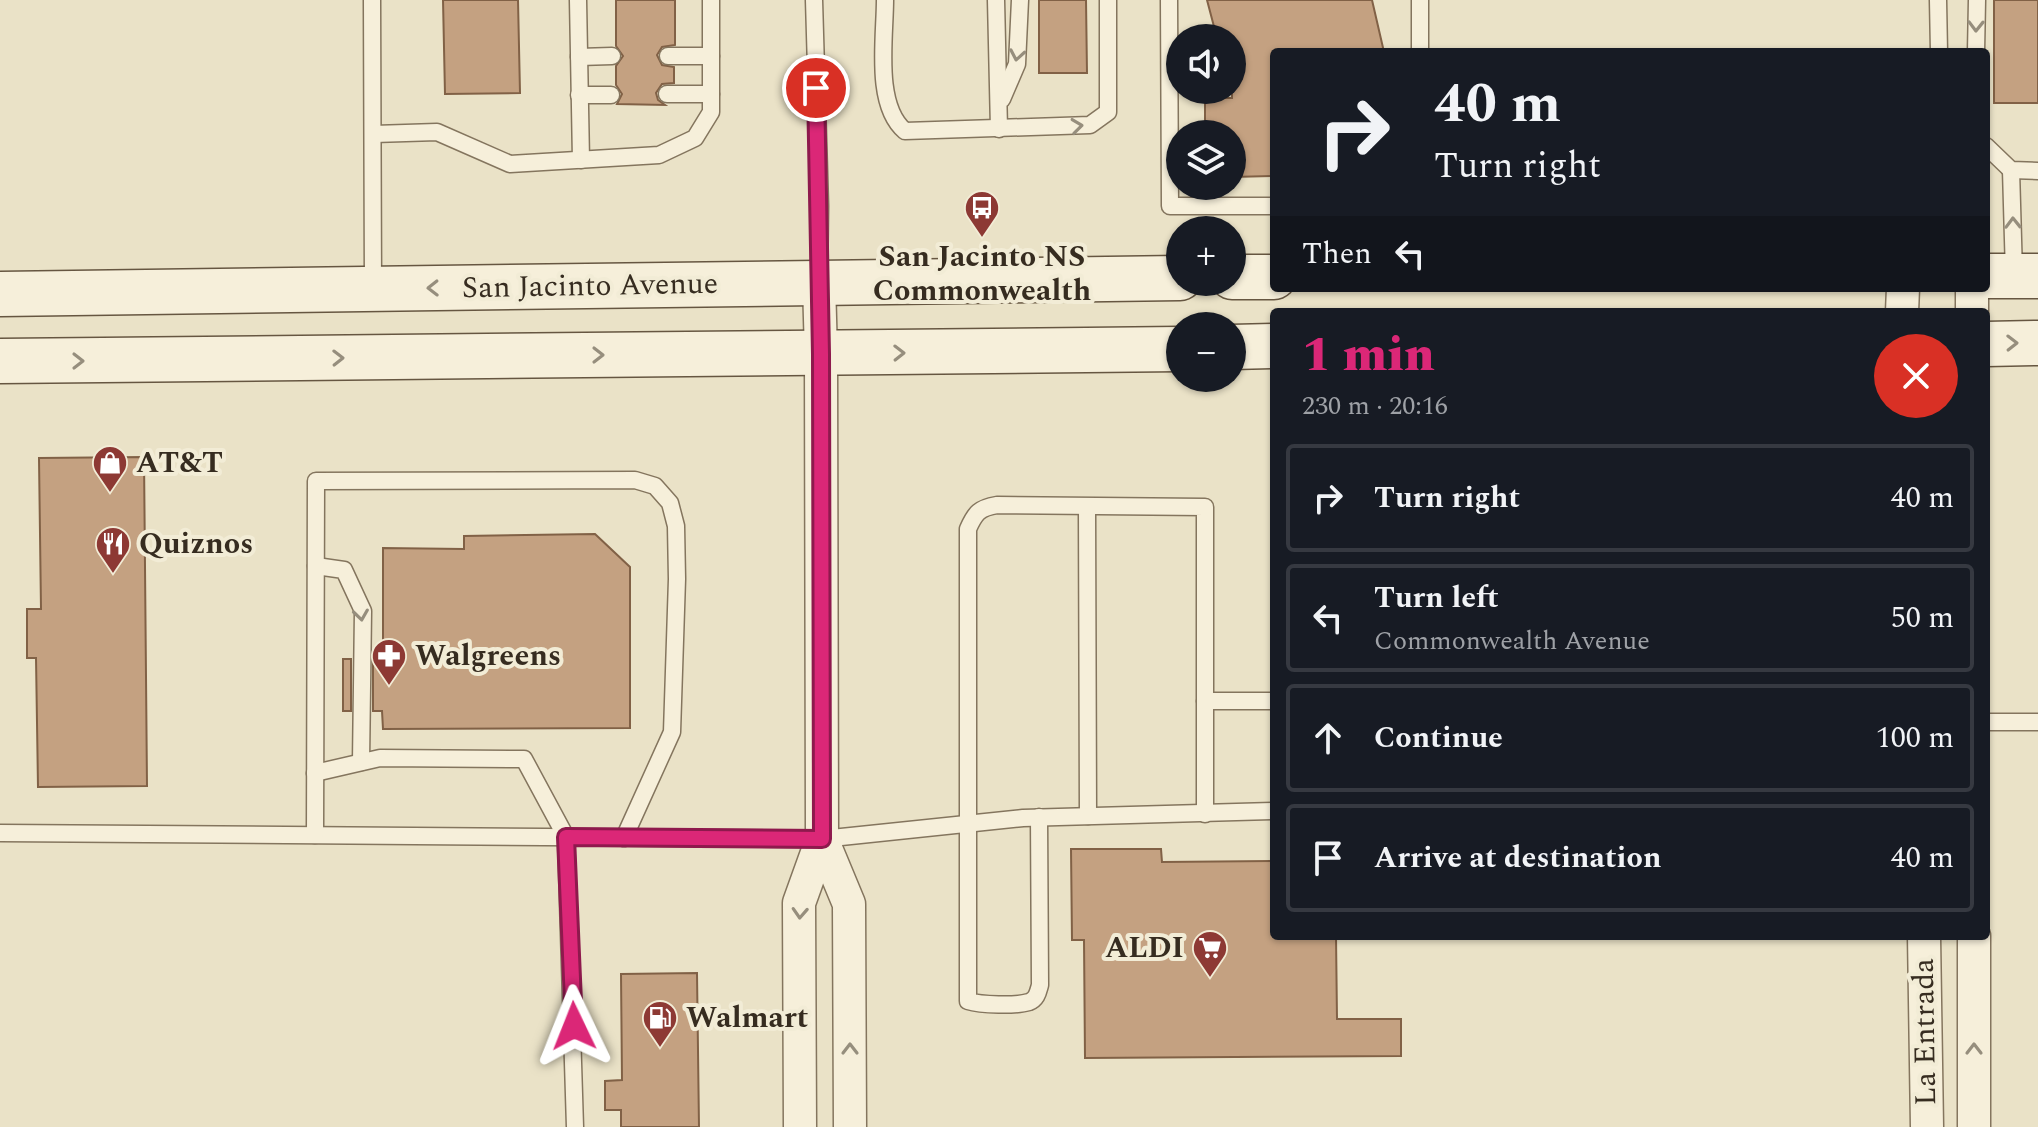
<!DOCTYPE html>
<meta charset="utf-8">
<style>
:root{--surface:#171b24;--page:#242831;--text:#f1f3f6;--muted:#9ea1a6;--line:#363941;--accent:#db2777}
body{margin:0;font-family:Spectral,serif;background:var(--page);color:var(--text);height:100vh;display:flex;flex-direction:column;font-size:30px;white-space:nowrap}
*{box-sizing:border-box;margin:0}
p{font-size:26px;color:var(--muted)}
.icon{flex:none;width:44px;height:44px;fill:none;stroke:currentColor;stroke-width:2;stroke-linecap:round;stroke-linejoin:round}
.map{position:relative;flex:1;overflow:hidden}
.sheet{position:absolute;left:1270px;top:308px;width:720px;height:632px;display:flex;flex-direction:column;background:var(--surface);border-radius:8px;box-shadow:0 2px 6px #0004}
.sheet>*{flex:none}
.top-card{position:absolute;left:1270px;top:48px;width:720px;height:244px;border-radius:8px;box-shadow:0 2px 6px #0004;background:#171b24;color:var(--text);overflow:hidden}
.tools{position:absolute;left:1166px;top:24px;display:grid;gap:16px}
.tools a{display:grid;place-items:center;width:80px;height:80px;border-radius:50%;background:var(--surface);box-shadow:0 2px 6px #0004;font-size:40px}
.pin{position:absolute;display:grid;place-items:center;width:68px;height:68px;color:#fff;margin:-34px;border:4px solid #fff;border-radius:50%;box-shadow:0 2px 8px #0007}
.me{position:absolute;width:88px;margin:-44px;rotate:358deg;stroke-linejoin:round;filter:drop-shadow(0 0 6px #0008)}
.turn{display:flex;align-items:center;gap:28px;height:168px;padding:0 32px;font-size:36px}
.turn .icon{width:104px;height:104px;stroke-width:2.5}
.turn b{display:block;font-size:56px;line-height:68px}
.then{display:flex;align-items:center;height:76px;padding:0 32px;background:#0003;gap:16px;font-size:30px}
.round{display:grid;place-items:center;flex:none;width:84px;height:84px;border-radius:42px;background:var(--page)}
.headline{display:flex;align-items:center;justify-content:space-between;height:136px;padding:0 32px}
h1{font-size:48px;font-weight:800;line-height:60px;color:var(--accent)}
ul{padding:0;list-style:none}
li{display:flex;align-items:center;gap:24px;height:108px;margin:0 16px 12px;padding:0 16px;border:4px solid var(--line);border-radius:8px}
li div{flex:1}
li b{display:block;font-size:30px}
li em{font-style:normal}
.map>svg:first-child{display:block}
.building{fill:#c4a181;stroke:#816146;stroke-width:2}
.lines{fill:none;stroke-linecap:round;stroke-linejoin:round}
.service-casing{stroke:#84755e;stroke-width:19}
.minor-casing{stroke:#84755e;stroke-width:35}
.secondary-casing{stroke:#665641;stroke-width:47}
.service{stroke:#f6efda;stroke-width:16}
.minor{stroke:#f6efda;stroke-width:32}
.secondary{stroke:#f6efda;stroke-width:44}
.oneway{stroke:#968e7d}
.route-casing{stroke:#8e194d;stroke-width:20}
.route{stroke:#db2777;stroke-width:14}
.labels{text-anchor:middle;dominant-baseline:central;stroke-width:8;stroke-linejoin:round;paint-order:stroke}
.poi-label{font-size:30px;font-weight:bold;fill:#362c20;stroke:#f2ecd6;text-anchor:start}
.street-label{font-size:30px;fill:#362c20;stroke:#f2ecd6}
</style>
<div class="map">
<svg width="2038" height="1127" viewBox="0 0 2038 1127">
<rect width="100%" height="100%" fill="#eae2c7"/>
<g class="building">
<polygon points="443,0 518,0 520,93 445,94"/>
<polygon points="616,0 675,0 675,45 662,47 657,55 662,65 674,67 674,83 662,84 656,93 658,100 665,105 617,104 622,94 616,85 616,66 623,56 616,46"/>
<polygon points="1039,0 1086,0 1087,73 1039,73"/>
<polygon points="1207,0 1372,0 1384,52 1274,52 1274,176 1232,177 1232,134 1205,134 1205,98 1232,98 1232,38 1217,38"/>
<rect x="1994" y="0" width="44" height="103"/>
<polygon points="144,457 147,786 38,787 36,658 27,658 27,609 41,609 39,458"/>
<polygon points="595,534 630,567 630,728 383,729 382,711 373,711 373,659 383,659 383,548 464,549 464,536"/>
<rect x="343" y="659" width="8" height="52"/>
<polygon points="1071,849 1161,849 1162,862 1274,861 1274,936 1336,936 1337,1019 1401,1019 1401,1056 1085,1058 1084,940 1072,940"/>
<polygon points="697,973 699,1127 621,1127 621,1110 605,1110 605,1081 622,1080 621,974"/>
</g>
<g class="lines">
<defs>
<g id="service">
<polyline points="372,0 373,288"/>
<polyline points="578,0 581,160"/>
<polyline points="814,0 820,206 819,282"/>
<path d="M 885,0 C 885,38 874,105 905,131 L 1090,125 L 1108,112 L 1108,0"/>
<polyline points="996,0 999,129"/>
<polyline points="1169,0 1170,206 1274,206"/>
<polyline points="1420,0 1420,52"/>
<polyline points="1938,0 1939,52"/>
<polyline points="1976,52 1977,0"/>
<polyline points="668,56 711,56"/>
<polyline points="579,57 612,56"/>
<polyline points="667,94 711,94"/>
<polyline points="579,95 611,95"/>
<polyline points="1002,99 1017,64 1020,0"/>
<polyline points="374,134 437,132 510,164 659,155 695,138 711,112 711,0"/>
<polyline points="1986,146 2011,170 2038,171"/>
<polyline points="2011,170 2014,274"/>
<polyline points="1087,507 1088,816"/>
<polyline points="316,566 344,570 363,611 361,762"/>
<polyline points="1986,722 2038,722"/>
<polyline points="315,773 380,758 524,759 566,837 575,1127"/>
<polyline points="1205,814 1205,701"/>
<path d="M 1039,817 L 1040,985 C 1038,992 1037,999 1029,1002 C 1016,1006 981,1005 968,1001 L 968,529 C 975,513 979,508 997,505 L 1205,507 L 1205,701 L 1274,701"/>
<polyline points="0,833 822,839 1023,818 1274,811"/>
<polyline points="315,835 316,481 635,480 655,486 670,503 676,526 677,579 672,732 624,838"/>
</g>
<g id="minor">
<polyline points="1972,288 1972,312"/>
<polyline points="1902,312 1903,288"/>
<polyline points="822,839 849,904 850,1127"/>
<polyline points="1924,936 1927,1127"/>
<polyline points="1974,936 1974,1127"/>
<polyline points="800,1127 799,903 822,839 821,354 819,283"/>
</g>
<g id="secondary">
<polyline points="1986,276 2038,276"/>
<polyline points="1232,277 1274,277"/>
<polyline points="0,294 1180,278"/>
<polyline points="1986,344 2038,343"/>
<polyline points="1232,347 1274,346"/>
<polyline points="0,361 1180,349"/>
</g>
</defs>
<use href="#service" class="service-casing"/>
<use href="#minor" class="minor-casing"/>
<use href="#secondary" class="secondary-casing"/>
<use href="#service" class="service"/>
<use href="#minor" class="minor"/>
<use href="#secondary" class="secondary"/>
</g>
<defs><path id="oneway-chevron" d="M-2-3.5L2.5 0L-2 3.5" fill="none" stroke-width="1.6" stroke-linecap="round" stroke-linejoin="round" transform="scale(2)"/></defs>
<g class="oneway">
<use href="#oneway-chevron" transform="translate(1976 26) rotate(91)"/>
<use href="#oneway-chevron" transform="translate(1017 55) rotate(100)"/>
<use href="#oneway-chevron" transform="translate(1077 126) rotate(-7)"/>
<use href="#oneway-chevron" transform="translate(2013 223) rotate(-91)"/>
<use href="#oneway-chevron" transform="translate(433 288) rotate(179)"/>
<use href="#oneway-chevron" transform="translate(2012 343) rotate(-1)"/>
<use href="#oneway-chevron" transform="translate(899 353) rotate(-1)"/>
<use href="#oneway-chevron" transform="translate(598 355)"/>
<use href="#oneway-chevron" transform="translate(338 358) rotate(-1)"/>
<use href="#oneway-chevron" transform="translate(78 361)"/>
<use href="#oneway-chevron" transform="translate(361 615) rotate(82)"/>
<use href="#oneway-chevron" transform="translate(800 913) rotate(93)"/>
<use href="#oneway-chevron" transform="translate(850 1049) rotate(-90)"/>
<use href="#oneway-chevron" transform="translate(1974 1049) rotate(-90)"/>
</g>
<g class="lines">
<defs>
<polyline id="route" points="574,1026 566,837 822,839 821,354 816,88"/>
</defs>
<use href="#route" class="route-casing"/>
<use href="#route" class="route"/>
</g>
<defs>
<symbol id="bus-pin" viewBox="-11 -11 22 30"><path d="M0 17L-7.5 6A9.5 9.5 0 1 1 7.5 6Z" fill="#8d3934" stroke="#f2ecd6"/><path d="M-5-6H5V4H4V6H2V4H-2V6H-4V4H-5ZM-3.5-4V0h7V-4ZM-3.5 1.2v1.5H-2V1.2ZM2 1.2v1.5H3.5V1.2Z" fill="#fff"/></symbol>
<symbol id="shop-pin" viewBox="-11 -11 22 30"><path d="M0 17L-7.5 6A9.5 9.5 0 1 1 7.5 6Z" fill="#8d3934" stroke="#f2ecd6"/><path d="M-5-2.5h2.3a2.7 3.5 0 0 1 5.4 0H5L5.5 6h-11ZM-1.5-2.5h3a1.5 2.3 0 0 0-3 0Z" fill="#fff"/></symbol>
<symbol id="restaurant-pin" viewBox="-11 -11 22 30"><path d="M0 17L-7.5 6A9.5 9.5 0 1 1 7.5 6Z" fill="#8d3934" stroke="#f2ecd6"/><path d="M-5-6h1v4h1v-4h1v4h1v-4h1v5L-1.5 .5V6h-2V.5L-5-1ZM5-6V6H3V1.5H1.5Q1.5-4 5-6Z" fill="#fff"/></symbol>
<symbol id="pharmacy-pin" viewBox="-11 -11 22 30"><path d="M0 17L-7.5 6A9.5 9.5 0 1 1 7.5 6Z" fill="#8d3934" stroke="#f2ecd6"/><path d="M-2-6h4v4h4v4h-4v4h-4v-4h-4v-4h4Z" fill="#fff"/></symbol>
<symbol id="supermarket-pin" viewBox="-11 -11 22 30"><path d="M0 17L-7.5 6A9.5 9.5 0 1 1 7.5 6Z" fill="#8d3934" stroke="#f2ecd6"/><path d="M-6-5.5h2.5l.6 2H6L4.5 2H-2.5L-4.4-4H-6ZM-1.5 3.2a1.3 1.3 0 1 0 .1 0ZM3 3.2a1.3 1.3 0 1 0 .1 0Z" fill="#fff"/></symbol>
<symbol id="fuel-pin" viewBox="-11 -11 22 30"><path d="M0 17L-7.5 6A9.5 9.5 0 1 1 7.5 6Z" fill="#8d3934" stroke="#f2ecd6"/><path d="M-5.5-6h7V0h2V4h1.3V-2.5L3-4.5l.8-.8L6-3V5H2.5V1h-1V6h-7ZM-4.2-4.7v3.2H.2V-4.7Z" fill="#fff"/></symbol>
</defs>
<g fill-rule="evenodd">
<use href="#bus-pin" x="962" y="188" width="40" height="54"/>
<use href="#shop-pin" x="90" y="443" width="40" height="54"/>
<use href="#restaurant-pin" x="93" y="524" width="40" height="54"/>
<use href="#pharmacy-pin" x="369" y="636" width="40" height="54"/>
<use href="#supermarket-pin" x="1190" y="928" width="40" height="54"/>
<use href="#fuel-pin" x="640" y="998" width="40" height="54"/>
</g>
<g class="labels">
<g class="poi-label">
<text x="982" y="257" text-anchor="middle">San Jacinto NS<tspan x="982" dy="34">Commonwealth</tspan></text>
<text x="136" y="463">AT&amp;T</text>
<text x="139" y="544">Quiznos</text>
<text x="415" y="656">Walgreens</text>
<text x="1184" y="948" text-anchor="end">ALDI</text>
<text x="686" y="1018">Walmart</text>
</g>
<g class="street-label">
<text transform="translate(590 286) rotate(-1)">San Jacinto Avenue</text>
<text transform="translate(1925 1032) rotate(-91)">La Entrada</text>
</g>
</g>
</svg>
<div class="tools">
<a><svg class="icon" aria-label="sound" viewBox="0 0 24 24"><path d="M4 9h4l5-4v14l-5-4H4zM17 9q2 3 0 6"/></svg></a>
<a><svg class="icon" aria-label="layers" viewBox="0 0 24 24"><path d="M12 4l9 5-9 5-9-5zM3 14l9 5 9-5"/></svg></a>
<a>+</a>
<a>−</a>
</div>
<div class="pin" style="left:816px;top:88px;background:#d93025"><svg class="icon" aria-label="arrive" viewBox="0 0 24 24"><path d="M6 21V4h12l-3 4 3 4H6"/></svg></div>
<svg class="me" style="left:574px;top:1026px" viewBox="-20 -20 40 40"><path d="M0-17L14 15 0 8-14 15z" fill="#db2777" stroke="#fff" stroke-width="4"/></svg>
<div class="top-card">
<div class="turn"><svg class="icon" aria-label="right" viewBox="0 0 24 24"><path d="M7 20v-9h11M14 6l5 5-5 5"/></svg><div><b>40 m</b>Turn right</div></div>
<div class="then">Then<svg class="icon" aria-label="left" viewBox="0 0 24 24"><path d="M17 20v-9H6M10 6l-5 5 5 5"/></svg></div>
</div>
<section class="sheet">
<div class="headline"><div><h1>1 min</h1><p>230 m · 20:16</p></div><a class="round" style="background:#d93025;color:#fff"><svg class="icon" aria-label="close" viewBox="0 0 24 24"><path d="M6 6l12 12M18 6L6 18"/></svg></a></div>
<ul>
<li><svg class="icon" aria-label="right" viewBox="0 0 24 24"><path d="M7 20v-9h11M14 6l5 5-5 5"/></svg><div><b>Turn right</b></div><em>40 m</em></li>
<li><svg class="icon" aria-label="left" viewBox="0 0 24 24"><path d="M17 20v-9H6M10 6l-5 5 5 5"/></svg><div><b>Turn left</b><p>Commonwealth Avenue</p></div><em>50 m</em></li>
<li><svg class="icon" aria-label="ahead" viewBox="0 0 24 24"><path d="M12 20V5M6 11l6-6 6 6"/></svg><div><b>Continue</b></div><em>100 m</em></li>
<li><svg class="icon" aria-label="arrive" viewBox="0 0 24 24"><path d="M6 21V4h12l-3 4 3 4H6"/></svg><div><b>Arrive at destination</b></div><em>40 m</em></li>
</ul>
</section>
</div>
